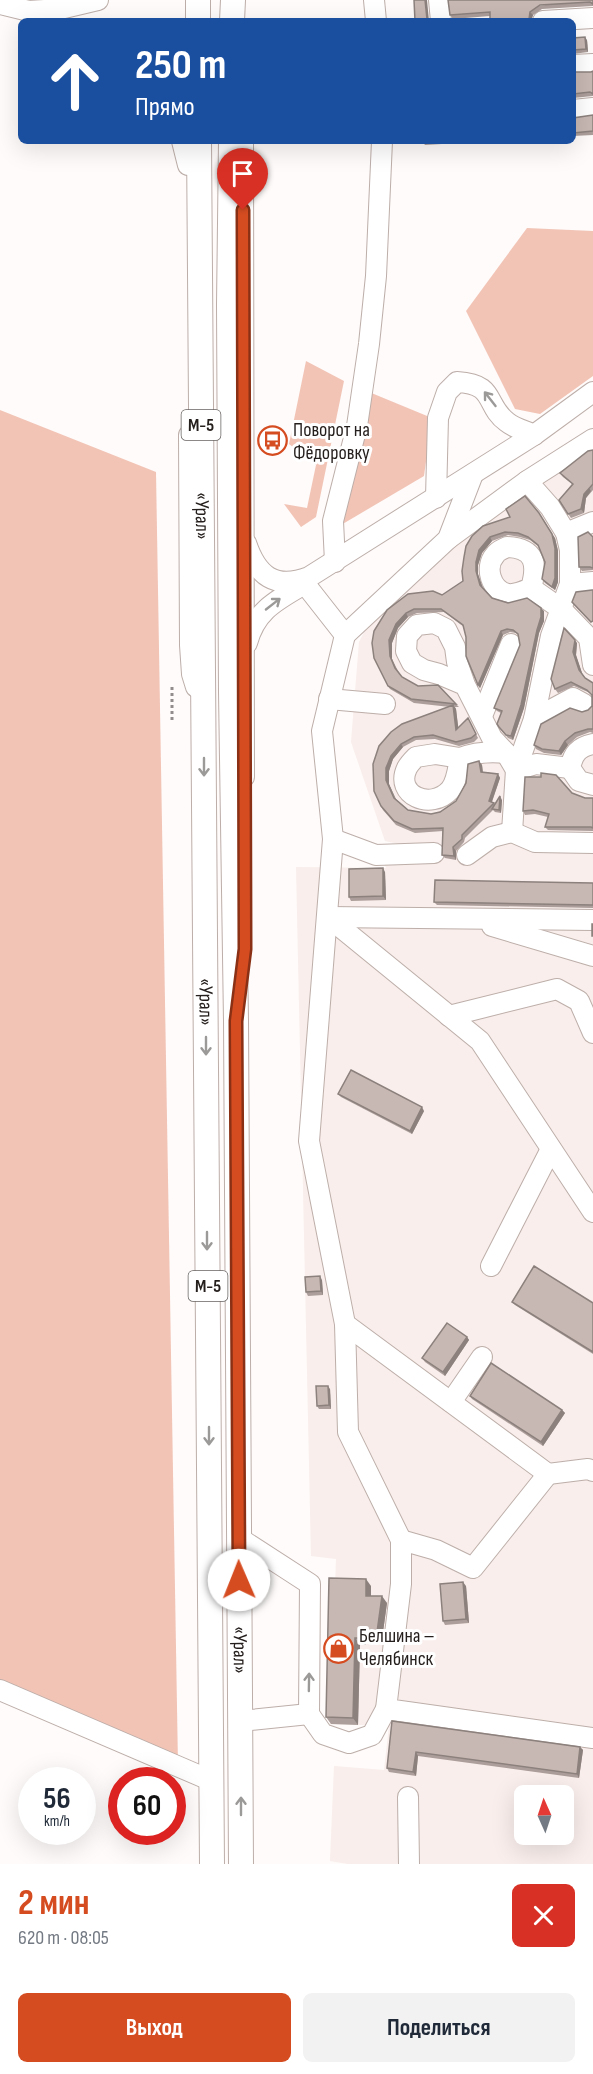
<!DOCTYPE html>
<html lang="ru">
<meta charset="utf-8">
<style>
:root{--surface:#fff;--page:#f2f2f3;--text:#1f2937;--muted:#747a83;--accent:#d54c21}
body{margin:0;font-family:"Sofia Sans Condensed",sans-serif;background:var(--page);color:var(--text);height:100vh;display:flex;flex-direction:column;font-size:22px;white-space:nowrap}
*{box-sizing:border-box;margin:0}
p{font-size:20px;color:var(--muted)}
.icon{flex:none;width:33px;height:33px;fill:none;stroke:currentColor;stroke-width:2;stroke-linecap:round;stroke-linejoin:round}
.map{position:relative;height:1864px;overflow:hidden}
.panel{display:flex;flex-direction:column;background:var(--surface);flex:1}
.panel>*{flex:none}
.hud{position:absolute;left:18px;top:18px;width:558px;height:126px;border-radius:9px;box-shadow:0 6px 24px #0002;background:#1a4fa0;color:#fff;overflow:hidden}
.needle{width:39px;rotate:357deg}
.controls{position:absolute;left:514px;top:1785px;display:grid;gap:12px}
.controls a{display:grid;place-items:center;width:60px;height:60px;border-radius:9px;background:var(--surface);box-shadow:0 6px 24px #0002;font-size:30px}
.speed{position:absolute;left:18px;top:1767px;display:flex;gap:12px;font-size:30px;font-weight:700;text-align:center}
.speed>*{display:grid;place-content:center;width:78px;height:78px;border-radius:50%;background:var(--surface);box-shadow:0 6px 24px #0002;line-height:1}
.speed small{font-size:15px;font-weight:400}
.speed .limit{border:9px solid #d22;background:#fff;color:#111}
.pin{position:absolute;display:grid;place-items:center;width:51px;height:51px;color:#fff;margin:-62px -26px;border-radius:50% 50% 50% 0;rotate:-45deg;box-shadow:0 0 6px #0007}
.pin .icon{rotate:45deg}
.me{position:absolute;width:66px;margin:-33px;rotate:359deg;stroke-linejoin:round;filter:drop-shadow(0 0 4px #0008)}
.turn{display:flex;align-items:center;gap:21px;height:126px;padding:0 18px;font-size:27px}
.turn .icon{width:78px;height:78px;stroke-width:2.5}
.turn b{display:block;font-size:42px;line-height:51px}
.round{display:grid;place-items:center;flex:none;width:63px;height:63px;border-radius:9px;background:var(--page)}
.headline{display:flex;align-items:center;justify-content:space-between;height:102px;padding:0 18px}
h1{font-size:36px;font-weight:700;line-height:45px;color:var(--accent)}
.button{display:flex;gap:12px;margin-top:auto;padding:12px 18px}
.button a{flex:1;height:69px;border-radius:9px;background:var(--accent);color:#fff;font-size:24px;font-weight:700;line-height:69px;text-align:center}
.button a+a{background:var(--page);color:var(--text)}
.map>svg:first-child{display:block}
.built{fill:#f9eeeb;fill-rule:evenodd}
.green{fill:#f2c4b6}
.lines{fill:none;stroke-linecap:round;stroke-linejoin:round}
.minor-casing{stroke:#bdaea9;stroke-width:22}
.major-casing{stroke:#bdaea9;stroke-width:26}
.path{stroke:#928d8c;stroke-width:3;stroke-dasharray:3 3;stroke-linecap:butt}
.minor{stroke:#fff;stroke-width:20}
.major{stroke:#fff;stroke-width:24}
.wall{fill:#ac9e9a}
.shaded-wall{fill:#8c817d}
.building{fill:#c8b8b3;stroke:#8c817d;stroke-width:1.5}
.oneway{stroke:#9c9a99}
.route-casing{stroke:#8a3115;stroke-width:15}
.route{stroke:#d54c21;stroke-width:10}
.labels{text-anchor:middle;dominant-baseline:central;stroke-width:6;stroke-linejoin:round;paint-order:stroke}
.shield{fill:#fff;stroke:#666260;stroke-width:1.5}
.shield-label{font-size:18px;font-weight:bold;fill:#241e1c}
.poi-label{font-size:20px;fill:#241e1c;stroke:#fff;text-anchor:start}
.street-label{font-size:20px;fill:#241e1c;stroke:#fff}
</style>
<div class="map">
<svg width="593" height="1864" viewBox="0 0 593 1864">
<rect width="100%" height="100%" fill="#fefbfa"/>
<path class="built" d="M 593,445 L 593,1864 L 348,1864 L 330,1861 L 334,1766 L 384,1770 L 389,1726 L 330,1724 L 336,1559 L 311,1556 L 296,867 L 386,868 L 383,858 L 451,855 L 385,841 L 351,742 L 359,642 L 374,613 L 468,531 ZM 525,1796 L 564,1796 L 564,1834 L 525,1834 Z"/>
<g class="green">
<polygon points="527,228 593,231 593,376 540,414 515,409 466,311"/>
<polygon points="306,361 344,381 316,517 301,527 284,504 307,508 316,465 289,444"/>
<polygon points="369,392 432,418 424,476 341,525"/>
<polygon points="0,410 156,472 178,1765 0,1685"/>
</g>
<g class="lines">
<defs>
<g id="minor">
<polyline points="374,0 376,21"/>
<polyline points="439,0 441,21"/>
<polyline points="0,4 29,11 60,9 98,0"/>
<polyline points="543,21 593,18"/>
<polyline points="573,65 593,64"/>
<polyline points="573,110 593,108"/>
<polyline points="182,141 188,165"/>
<polyline points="243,141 244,777"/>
<polyline points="189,435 190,645 192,674 196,687"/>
<path d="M 436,498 L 438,418 L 447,392 L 457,382 C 497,384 484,405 507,422 C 514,428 526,431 534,435"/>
<polyline points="566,533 593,522"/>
<polyline points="448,539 527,481 593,439"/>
<path d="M 246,543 C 257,576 275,590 309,577 L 534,435 L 593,392"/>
<path d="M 507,547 C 535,548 538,564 531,588 C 524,591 516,595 508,594 C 491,591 484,567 495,555 C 497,551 503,549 507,547 Z"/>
<polyline points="335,562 333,521 357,426 369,344 376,276 382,141"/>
<polyline points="305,584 345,635 322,731 333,839 309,1141 345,1324 348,1432 401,1540 401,1584 386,1709 593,1738"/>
<polyline points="570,584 593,582"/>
<polyline points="531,588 561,609 589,638 593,665"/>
<polyline points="345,635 448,539 473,474"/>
<path d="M 247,643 C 256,609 278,600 306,583"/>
<polyline points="465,685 439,674 424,670 412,663 406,651 407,636 417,625 434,623 446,629 455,647 457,662 465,685 492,738 506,753 516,770 536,764 570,768"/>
<polyline points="329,699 385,704"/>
<polyline points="482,716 511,644"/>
<polyline points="534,719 573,698 584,704"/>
<path d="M 593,744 C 578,747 573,754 570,768 L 579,781 L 593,785"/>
<path d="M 460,758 L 435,754 L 416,757 C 413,760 409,764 407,768 C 394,795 431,811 450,790 C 457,782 458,768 460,758 C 476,752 489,751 506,753"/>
<polyline points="512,832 516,770 534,719 551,636 570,584 570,550 566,533 550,507 527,481"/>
<polyline points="333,839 376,855 434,853"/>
<polyline points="467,855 492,837 512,832 535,842 593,843"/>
<polyline points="328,917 480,1041 593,1212"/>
<polyline points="328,917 593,920"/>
<polyline points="492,926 593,956"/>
<polyline points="449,1016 557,989 579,1001 593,1033"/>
<polyline points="491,1266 551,1149"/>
<polyline points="345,1324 548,1474 588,1469 593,1471"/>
<polyline points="451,1402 482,1357"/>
<polyline points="239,1538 310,1584 309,1714 241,1721"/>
<polyline points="401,1540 436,1550 473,1568 548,1474"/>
<polyline points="0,1690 212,1781"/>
<polyline points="309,1714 323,1734 349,1743 372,1735 386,1709"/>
<polyline points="408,1797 409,1864"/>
</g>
<g id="major">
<polyline points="198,0 198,21"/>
<polyline points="232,21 233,0"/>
<path id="s1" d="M 199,141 L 212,1864"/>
<path id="s2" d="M 231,141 L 229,305 L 231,692 L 236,1021 L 241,1864"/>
</g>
</defs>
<use href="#minor" class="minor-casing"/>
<use href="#major" class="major-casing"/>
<polyline class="path" points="172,687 172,722"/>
<use href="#minor" class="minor"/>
<use href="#major" class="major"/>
</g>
<g class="wall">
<polygon points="593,0 593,6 542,9 533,15 531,21 490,21 490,16 453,19 450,15"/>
<polygon points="573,38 587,40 588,52 573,54"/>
<polygon points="593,71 593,96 573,98 573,72 591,72"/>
<polygon points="593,115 593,135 573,136 573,118"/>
<polygon points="422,141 493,141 425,145"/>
<polygon points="593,450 593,490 586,498 584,513 571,518 559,500 572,484 563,477 560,473"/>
<polygon points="483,526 555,538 558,551 558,582 555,590 545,583 542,579 545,562 539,547 530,540 520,537 508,535 492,541 482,553 478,565 478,574 482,587 492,598 544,611 544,621 539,633 524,708 513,740 508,738 499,727 501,713 497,711 494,708 520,645 518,635 516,633 510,632 503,635 480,688 478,685 464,627 444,612 417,613 408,617 398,628 392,643 392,659 398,671 402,677 418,686 456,704 459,707 455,707 456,709 458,728 468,718 478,738 474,742 459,746 435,739 416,740 403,747 393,759 389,771 389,784 396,799 408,810 431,814 440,812 456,801 479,761 482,765 483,772 498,774 500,778 492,802 495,804 502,800 501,813 495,812 493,810 465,838 464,842 456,851 456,860 445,858 442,855 443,831 415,833 396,825 383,810 381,806 373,764 450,707 414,703 390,689 388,686 387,610 442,595 463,581"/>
<polygon points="593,537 593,570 582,571 579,567"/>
<polygon points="577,643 576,655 582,673 585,678 593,683 593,733 590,732 577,737 568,745 561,755 544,753 536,749 534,745 582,712 588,710 592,706 592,696 590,693 574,686 558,693 555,689"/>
<polygon points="572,793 585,798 593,798 593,831 548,830 545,827 548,817 535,814 525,815 523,811"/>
<polygon points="385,872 386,900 351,901 349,897"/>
<polygon points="593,883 593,908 437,905 434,902"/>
<polygon points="338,1094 424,1111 412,1134 341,1097"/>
<polygon points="322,1280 323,1295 308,1296 306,1292"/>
<polygon points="512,1302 593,1303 593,1354 515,1305"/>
<polygon points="467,1337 469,1340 445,1376 425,1362 422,1358"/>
<polygon points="330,1389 331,1409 319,1409 317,1406"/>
<polygon points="470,1396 562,1410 565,1413 543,1446 472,1399"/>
<polygon points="371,1586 371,1596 387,1603 382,1639 366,1639 366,1645 360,1645 358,1725 331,1724 326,1717"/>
<polygon points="466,1586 469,1623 445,1625 443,1621"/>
<polygon points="392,1721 580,1747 583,1750 579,1778 418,1756 416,1776 389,1772 387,1768"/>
</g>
<g class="shaded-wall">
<polygon points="425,0 427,0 429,21 427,19"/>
<polygon points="530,12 533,15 531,21 530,21 529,19"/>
<polygon points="585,37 587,40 588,52 586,49"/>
<polygon points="589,488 591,491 586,498 584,513 581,509 584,494"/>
<polygon points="539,513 555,538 558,551 558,582 555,590 552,587"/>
<polygon points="490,537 492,541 482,553 478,565 478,574 483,588 480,585 476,571 476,562 479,550"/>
<polygon points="541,608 544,611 544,621 539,633 524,708 513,740 511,736"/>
<polygon points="406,613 408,617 398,628 392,643 392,659 398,672 390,656 389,640 396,624"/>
<polygon points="501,631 503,635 480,688 478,685"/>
<polygon points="575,640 577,643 576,655 582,673 579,670 573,652"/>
<polygon points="453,705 456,709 459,733 456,730"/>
<polygon points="565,741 568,745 561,755 559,751"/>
<polygon points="401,744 403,747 393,759 389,771 389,784 397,802 386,780 386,768 391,756"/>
<polygon points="479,761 482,765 483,775 481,772"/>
<polygon points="498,774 500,778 491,804 489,801"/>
<polygon points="500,796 502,800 501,813 499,810"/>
<polygon points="453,847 456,851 456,860 454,856"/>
<polygon points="383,868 385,872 386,900 383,896"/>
<polygon points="422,1107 424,1111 412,1134 410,1131"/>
<polygon points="320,1276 322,1280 323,1295 321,1291"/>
<polygon points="467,1337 469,1340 445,1376 443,1372"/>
<polygon points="328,1386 330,1389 331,1409 329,1405"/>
<polygon points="562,1410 565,1413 543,1446 541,1442"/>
<polygon points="366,1579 371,1586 371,1603 366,1596"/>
<polygon points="463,1582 466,1586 469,1623 466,1619"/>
<polygon points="382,1596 387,1603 382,1639 377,1632"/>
<polygon points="361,1632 366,1639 366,1645 361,1638"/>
<polygon points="355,1638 360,1645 358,1725 353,1718"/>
<polygon points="580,1747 583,1750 579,1778 577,1774"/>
<polygon points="416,1752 418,1756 416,1776 413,1772"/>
</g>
<g class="building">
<polygon points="414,0 425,0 427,19 428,21 415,21"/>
<polygon points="448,0 593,0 593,4 590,2 540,5 530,12 529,19 530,21 490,21 490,12 450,15"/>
<polygon points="585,37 586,49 573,50 573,38"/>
<polygon points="593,71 593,94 590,92 573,94 573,72 591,72"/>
<polygon points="593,115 593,131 573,133 573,118"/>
<polygon points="593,450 593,484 584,494 581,509 568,514 559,500 573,484 560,473 588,451"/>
<polygon points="525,496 539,513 552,534 555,548 555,578 552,587 542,579 545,562 538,545 528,537 518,533 505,532 490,537 479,550 476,562 476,571 480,585 492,598 508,603 527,598 541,608 541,617 537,630 521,705 511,736 506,735 499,727 497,724 502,711 494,708 520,645 518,634 513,630 507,629 501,631 478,685 466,656 466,637 463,625 441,609 414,609 406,613 396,624 389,640 390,656 395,668 402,677 418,686 438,685 456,704 411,699 388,686 374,658 372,643 374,631 387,610 408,594 433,591 442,595 463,581 462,571 464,557 466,546 472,536 483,526 510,517 506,509"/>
<polygon points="588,532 593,537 593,568 590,567 579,567 578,537"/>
<polygon points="592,590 593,590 593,621 591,622 572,602 576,592"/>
<polygon points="564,628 575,640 573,652 579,670 585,678 593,683 593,729 588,729 575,733 565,741 559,751 542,749 534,745 541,724 570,708 582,712 588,710 592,706 592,695 587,690 571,682 555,689 551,679"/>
<polygon points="453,705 456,730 468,718 476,734 471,738 456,742 433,735 414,737 401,744 391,756 386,768 386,780 394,798 408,810 431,814 440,812 456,801 466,783 468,764 479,761 481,772 498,774 489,801 494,803 462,835 462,839 453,847 454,856 442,855 443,828 412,829 394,821 381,806 374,791 373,764 379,746 391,732 402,724"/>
<polygon points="541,773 556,775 572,793 585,798 593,798 593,828 591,827 545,827 549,814 533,810 523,811 525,777 541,777"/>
<polygon points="500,796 499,810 492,809"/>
<polygon points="383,868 383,896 349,897 349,869"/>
<polygon points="435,880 593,883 593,905 434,902"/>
<rect x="592" y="924" width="1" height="12"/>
<polygon points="351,1070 422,1107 410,1131 338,1094"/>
<polygon points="534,1266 593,1303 593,1352 512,1302"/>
<polygon points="320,1276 321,1291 306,1292 305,1277"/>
<polygon points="447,1323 467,1337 443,1372 422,1358"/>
<polygon points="491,1363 562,1410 541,1442 470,1396"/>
<polygon points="316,1386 328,1386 329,1405 317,1406"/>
<polygon points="329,1578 366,1579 366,1596 382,1596 377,1632 361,1632 361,1638 355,1638 353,1718 326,1717"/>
<polygon points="463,1582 466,1619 443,1621 440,1584"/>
<polygon points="392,1721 580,1747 577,1774 416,1752 413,1772 387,1768"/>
</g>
<defs><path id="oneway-shaft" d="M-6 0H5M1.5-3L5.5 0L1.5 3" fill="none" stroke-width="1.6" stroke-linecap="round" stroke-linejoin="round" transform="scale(1.5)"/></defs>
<g class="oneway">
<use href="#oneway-shaft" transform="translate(490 399) rotate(-128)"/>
<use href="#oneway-shaft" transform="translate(273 604) rotate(-38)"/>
<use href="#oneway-shaft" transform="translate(204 767) rotate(90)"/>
<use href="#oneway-shaft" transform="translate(206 1046) rotate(90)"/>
<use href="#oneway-shaft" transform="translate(207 1241) rotate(90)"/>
<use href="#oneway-shaft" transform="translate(209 1436) rotate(90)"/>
<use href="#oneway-shaft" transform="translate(309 1682) rotate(-89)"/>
<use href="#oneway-shaft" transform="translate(241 1806) rotate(-90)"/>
</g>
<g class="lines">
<defs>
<polyline id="route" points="239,1580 236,1021 245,949 243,210"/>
</defs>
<use href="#route" class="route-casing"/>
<use href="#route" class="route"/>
</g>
<defs>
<symbol id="bus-ring" viewBox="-11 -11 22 22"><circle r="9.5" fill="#fff" stroke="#d54c21" stroke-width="1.5"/><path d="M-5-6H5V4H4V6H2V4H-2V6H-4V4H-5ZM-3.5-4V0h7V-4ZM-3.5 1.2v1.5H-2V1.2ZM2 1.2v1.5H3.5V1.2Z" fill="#d54c21"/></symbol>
<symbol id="shop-ring" viewBox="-11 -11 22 22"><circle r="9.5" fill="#fff" stroke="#d54c21" stroke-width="1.5"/><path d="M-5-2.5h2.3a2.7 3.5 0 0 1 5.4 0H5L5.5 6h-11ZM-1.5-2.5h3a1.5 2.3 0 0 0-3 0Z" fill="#d54c21"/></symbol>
</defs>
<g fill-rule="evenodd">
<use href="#bus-ring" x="256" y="424" width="33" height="33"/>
<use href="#shop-ring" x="322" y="1632" width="33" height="33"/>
</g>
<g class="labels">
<g class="shield">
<rect x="181.5" y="410" width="39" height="30" rx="4.5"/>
<rect x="188.5" y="1271" width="39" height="30" rx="4.5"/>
</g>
<g class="shield-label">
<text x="201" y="425">М-5</text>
<text x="208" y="1286">М-5</text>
</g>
<g class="poi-label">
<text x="293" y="430">Поворот на<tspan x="293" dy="23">Фёдоровку</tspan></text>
<text x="359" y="1636">Белшина –<tspan x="359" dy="23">Челябинск</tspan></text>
</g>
<g class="street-label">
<text stroke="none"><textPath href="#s1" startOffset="375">«Урал»</textPath></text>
<text stroke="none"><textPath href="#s1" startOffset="861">«Урал»</textPath></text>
<text stroke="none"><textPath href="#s2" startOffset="1509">«Урал»</textPath></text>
</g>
</g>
</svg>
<div class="controls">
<a><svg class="needle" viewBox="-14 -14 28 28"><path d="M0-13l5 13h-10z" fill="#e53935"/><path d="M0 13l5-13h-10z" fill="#747a83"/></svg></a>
</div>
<div class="speed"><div>56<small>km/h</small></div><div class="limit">60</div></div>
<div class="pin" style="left:243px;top:210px;background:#d93025"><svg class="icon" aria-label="arrive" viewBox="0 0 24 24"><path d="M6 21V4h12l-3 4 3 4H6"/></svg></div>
<svg class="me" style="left:239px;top:1580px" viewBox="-20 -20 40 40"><circle r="19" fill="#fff"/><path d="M0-13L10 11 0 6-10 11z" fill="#d54c21"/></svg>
<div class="hud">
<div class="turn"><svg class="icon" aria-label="ahead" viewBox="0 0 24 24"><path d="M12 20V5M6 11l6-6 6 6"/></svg><div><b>250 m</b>Прямо</div></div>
</div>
</div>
<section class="panel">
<div class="headline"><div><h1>2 мин</h1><p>620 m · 08:05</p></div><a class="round" style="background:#d93025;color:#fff"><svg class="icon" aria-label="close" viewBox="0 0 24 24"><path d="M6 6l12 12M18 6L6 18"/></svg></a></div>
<div class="button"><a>Выход</a><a>Поделиться</a></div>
</section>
